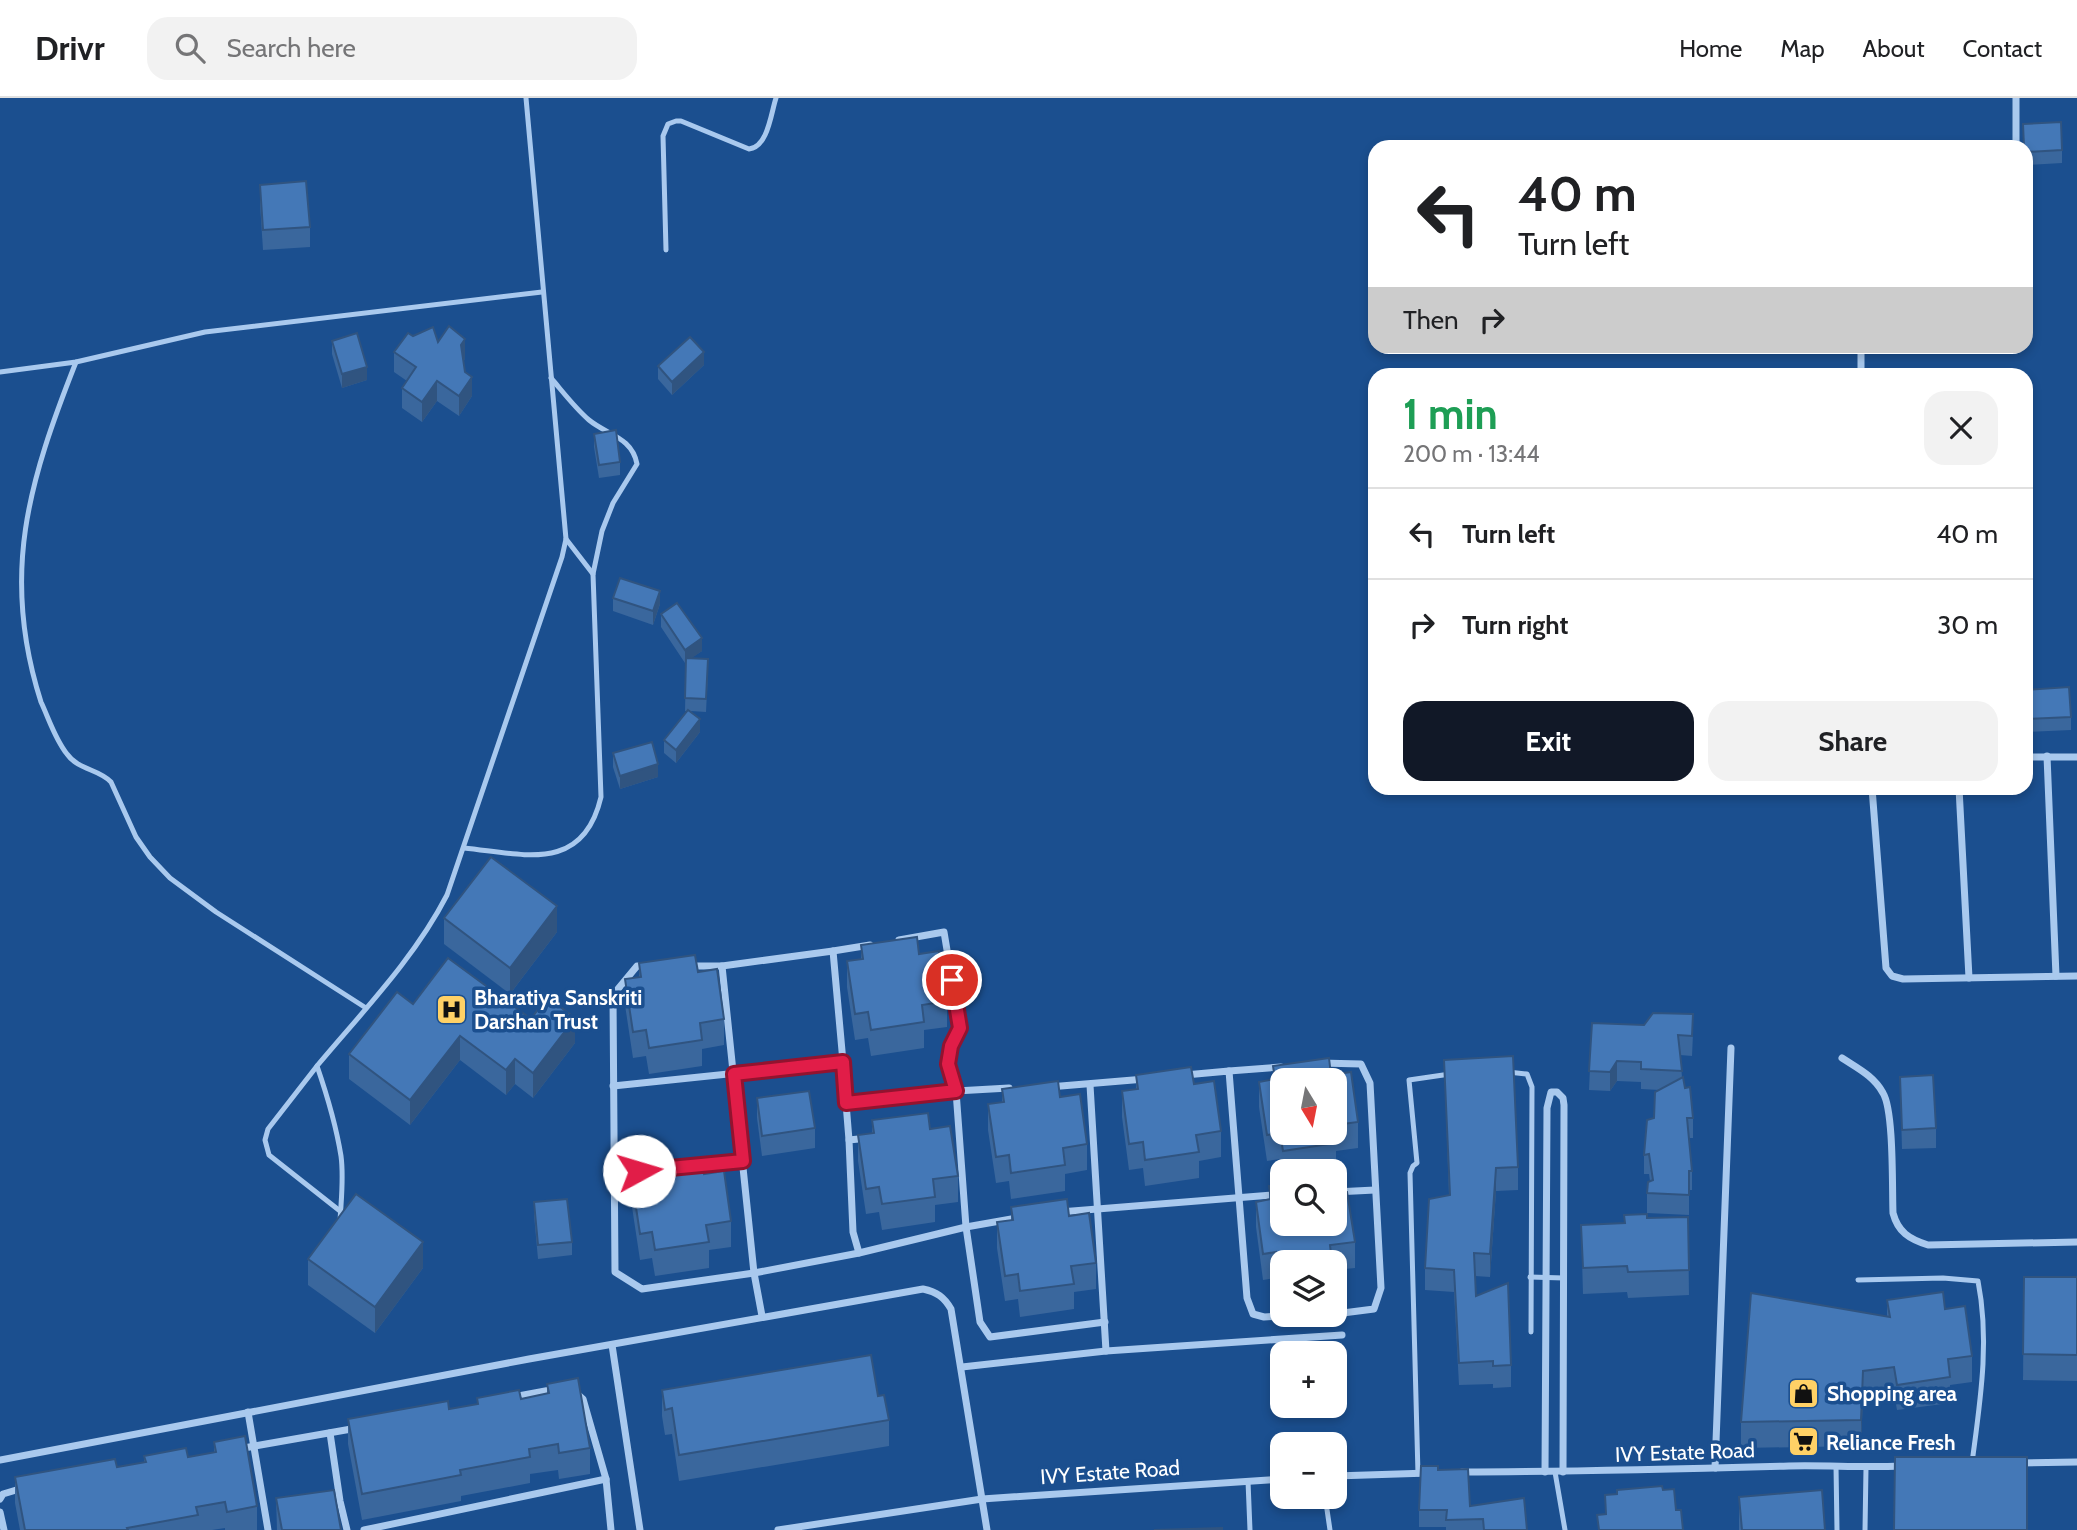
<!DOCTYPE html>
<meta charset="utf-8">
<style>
:root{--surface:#fff;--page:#f2f2f2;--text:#202124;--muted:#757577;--line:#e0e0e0;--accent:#111827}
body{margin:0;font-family:Cabin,sans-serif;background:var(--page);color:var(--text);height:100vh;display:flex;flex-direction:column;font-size:26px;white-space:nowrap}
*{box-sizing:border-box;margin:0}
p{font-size:23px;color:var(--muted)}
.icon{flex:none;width:38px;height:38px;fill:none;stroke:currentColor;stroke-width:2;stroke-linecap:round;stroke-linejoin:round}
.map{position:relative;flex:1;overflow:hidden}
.details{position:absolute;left:1368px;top:270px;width:665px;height:427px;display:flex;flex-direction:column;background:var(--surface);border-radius:21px;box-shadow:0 4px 10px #0003}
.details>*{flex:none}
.guide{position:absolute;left:1368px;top:42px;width:665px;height:214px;border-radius:21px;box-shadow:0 4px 10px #0003;background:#fff;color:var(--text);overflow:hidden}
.needle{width:46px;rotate:170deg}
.buttons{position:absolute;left:1270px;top:970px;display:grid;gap:14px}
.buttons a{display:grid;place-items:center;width:77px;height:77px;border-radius:14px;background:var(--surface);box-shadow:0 4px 10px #0003;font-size:35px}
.pin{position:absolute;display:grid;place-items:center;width:60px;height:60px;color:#fff;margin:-30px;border:4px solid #fff;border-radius:50%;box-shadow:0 2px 7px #0007}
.me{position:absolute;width:77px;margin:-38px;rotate:84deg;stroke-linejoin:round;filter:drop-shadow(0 0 5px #0008)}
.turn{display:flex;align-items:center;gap:24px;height:147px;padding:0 35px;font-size:32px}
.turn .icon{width:91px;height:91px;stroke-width:2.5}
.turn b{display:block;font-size:49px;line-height:60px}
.then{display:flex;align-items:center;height:66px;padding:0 35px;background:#0003;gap:14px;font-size:26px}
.round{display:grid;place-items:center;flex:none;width:74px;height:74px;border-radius:21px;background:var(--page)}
.headline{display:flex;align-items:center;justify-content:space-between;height:119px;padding:0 35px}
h1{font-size:42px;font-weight:700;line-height:52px;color:#1e9e55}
.primary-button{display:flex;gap:14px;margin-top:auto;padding:14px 35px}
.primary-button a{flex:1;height:80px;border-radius:21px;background:var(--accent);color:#fff;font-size:28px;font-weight:700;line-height:80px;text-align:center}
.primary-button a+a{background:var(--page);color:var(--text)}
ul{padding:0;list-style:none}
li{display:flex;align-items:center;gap:21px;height:91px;padding:0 35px;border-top:2px solid var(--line)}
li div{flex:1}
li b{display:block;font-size:26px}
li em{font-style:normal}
header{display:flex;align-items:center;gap:42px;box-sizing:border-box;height:98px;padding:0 35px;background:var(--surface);border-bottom:2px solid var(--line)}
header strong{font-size:33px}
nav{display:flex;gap:38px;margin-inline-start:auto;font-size:24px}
.search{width:490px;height:63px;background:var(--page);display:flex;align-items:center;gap:18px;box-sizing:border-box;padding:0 24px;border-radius:21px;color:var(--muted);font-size:26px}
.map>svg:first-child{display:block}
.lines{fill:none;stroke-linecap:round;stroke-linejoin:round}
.lane{stroke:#a9c9ee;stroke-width:5}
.street{stroke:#a9c9ee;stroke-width:7}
.wall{fill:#3a679d;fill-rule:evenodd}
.shaded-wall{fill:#305480}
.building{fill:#4478b7;stroke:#305480;stroke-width:2}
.route-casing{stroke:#92132f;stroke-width:18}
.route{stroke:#e11d48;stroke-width:12}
.labels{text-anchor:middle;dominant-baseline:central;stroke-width:7;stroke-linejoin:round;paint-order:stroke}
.poi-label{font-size:21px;font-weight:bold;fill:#fff;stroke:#1b4f8f;text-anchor:start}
.street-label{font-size:21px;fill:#fff;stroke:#1b4f8f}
</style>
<header>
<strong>Drivr</strong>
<div class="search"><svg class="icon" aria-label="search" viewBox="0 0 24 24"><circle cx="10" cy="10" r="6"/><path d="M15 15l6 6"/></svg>Search here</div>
<nav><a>Home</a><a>Map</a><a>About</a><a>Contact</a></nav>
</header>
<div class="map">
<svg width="2077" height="1432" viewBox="0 0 2077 1432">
<rect width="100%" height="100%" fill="#1b4f8f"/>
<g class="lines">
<g class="lane">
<path d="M 666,152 L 663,38 L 668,26 L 676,23 L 681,23 L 749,51 C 768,49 771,15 776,0"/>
<path d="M 76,264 C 29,383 0,477 41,604 C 49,621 55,641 67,656 C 78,672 99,671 111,684 L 136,739 L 150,759 L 170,780 L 216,814 L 366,910"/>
<polyline points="0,274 76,264 205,234 542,194"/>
<polyline points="566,441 593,476"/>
<path d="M 464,750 C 523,756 583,776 601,699 L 593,476 L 602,433 L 613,405 L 637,366 C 632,339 607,337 589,322 C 575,310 563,294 551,280"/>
<polyline points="317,968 268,1031 265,1042 269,1057 340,1113"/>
<polyline points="1508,974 1527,976 1532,989 1531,1234"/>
<path d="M 340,1124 C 341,1102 344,1080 341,1058 C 336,1027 327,997 317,968 C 363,913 414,861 447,797 L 562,459 L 566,441 L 526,0"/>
<polyline points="1530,1179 1564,1180"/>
<path d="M 1858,1182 L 1943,1180 L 1978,1183 C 1990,1244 1980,1304 1972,1365"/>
<polyline points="1836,1368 1837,1432"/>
<polyline points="1555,1374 1565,1432"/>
<polyline points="1418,1376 1410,1075 1413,1068 1417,1065 1409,982 1450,976"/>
<polyline points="1248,1383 1250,1432"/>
<polyline points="1325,1398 1330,1432"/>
<polyline points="1865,1432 1866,1370"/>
</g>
<g class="street">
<polyline points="2016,0 2016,49"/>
<polyline points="1861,276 1861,248"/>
<polyline points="2047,658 2056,878"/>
<polyline points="2026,659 2077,659"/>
<polyline points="1872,690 1886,870 1892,878 1903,881 2077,878"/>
<polyline points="1959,690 1969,880"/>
<polyline points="648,868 637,868 613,897 615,1174 642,1191 754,1175 859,1155 966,1129 1017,1120"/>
<polyline points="688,868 722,868 754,1175 762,1218"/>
<polyline points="722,868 833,853"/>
<path d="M 1842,960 C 1857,970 1874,978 1883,995 C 1894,1013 1892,1090 1893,1115 C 1898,1134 1909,1141 1928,1147 L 2077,1144"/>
<polyline points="843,964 846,1005 956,993 949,966 951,948 960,930 944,834 899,842"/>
<polyline points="1320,965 1361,966 1370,985 1381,1190 1374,1211 1335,1216"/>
<polyline points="1229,973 1281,969"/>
<polyline points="1185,977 1229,973 1247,1200 1253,1216 1264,1219 1327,1216"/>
<polyline points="1090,987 1106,1253"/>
<polyline points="613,988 843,964 833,853 870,847"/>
<polyline points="1049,989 1145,981"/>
<polyline points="1009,990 956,993 966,1129 980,1224 990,1239 1105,1224"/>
<polyline points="846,1005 849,1042"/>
<polyline points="695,1067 743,1063"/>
<polyline points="614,1075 655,1071"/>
<polyline points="1335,1094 1375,1092"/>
<polyline points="1060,1114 1283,1096"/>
<polyline points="859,1155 853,1134 849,1042 868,1040"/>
<polyline points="612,1247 640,1432"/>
<polyline points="962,1269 1106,1253 1342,1237"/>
<polyline points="574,1293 583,1301 606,1381 611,1432"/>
<polyline points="513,1299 556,1291"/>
<polyline points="248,1314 268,1432"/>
<polyline points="330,1335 340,1403 347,1432"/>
<polyline points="238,1351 357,1330"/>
<path d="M 0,1362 L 529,1261 L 923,1191 C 937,1194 944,1199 951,1211 L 987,1432"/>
<polyline points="2018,1365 2077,1364"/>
<polyline points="1715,1370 1731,950"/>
<path d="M 1462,1374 C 1571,1374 1680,1371 1789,1368 C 1827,1367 1864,1370 1901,1368"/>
<polyline points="1545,1374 1547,1010 1551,994 1557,994 1563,1000 1564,1007 1563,1374"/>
<polyline points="1335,1378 1429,1375"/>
<polyline points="0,1401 3,1396 23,1390"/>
<polyline points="0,1414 4,1432"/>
<polyline points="364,1432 606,1381"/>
<polyline points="778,1432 982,1401 1283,1381"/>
</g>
</g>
<g class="wall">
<polygon points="2023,26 2062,52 2062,65 2026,67 2026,49 2023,49"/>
<polygon points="260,87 310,129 310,149 263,152 260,106"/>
<polygon points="413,238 438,244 465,261 463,263 465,274 472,298 459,318 437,303 422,324 402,310 402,290 407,283 394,274 394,254"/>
<polygon points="332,243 367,282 342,290 332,256"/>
<polygon points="704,267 672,297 658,281 658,268"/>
<polygon points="594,336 620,364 620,377 599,380 594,349"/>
<polygon points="613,500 660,506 653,527 613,513"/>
<polygon points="661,516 702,553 691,560 708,574 706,614 691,613 700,634 676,665 664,655 664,642 687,613 685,613 686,564 685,565 661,529"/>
<polygon points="2026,592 2071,619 2071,632 2026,634"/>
<polygon points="613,655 658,679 620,691 613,669"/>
<polygon points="444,820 557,834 510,896 444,846"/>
<polygon points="861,847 919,856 947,903 947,929 924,932 924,950 871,958 868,940 855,942 847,889 847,863 861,861"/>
<polygon points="639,865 698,874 724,921 724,947 702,951 702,968 649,976 646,958 633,960 625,907 625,881 639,879"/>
<polygon points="413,906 531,921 575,945 533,1000 515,986 506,997 460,962 410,1027 349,981 349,956"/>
<polygon points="1592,925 1693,936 1692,958 1680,957 1682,979 1693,1020 1693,1040 1689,1040 1692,1073 1692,1092 1689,1092 1689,1117 1647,1115 1647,1095 1650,1083 1649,1076 1644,1076 1644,1057 1654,1020 1660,992 1641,991 1641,984 1617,983 1610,993 1589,992"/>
<path d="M 1329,960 L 1331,977 L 1351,974 L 1358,1024 L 1358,1050 L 1336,1053 L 1336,1071 L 1321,1073 L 1283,1073 L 1283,1078 L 1280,1061 L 1267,1063 L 1259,1009 L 1259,984 L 1273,982 L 1273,968 ZM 1283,982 L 1335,982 L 1335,1034 L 1283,1034 Z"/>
<polygon points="1444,962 1518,1069 1518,1092 1496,1093 1490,1179 1475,1178 1476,1198 1511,1267 1511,1289 1493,1290 1493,1286 1459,1287 1454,1194 1425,1192 1425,1170 1449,1097"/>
<polygon points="1136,977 1194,986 1221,1033 1221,1059 1199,1063 1199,1080 1145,1088 1143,1070 1129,1072 1122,1019 1122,993 1136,991"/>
<polygon points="1900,979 1936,1030 1936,1050 1902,1051"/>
<polygon points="1002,991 1060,999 1087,1046 1087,1072 1065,1076 1065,1093 1011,1101 1009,1083 996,1085 988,1032 988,1006 1002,1004"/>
<polygon points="757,1000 815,1030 815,1050 762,1058 757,1020"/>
<polygon points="872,1022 930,1031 958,1078 958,1104 935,1107 935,1124 882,1132 879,1114 866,1116 858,1063 858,1037 872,1036"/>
<polygon points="646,1067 704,1076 731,1123 731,1149 709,1152 709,1170 655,1178 652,1160 640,1162 632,1109 632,1083 646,1081"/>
<polygon points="1269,1088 1355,1144 1355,1170 1335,1172 1335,1164 1283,1164 1283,1198 1279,1198 1276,1180 1263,1182 1256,1129 1256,1104 1269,1101"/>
<polygon points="534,1104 572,1144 572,1157 538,1161 534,1117"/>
<polygon points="1011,1109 1069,1118 1096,1165 1096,1191 1074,1194 1074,1211 1020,1219 1018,1201 1005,1203 997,1150 997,1124 1011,1123"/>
<polygon points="1688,1119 1689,1197 1628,1200 1627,1194 1583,1196 1581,1127 1624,1125 1647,1120"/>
<polygon points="308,1161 423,1170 375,1235 308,1187"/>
<polygon points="2024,1179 2077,1179 2077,1283 2023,1282"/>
<polygon points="1887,1202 1945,1211 1972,1258 1972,1284 1950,1287 1950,1305 1897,1312 1894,1295 1863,1299 1861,1348 1741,1350 1741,1324 1887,1219"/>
<polygon points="547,1286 590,1350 590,1376 559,1381 558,1372 530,1376 530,1385 461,1398 461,1403 362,1422 348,1346 348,1321 449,1311 477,1306 477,1300 521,1301 547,1296"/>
<polygon points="662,1292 878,1298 889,1322 889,1348 679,1383 672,1336 665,1337 662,1318"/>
<polygon points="214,1344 257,1408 257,1432 225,1432 225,1430 212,1432 20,1432 15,1405 15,1379 117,1369 144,1364 144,1358 188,1359 214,1354"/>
<polygon points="1438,1372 1470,1408 1527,1432 1446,1432 1446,1429 1419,1429 1419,1412"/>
<polygon points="1739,1399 1825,1432 1739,1432"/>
<polygon points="276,1400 341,1432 277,1432"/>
</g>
<g class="shaded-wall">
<polygon points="465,241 465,261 461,267 461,247"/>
<polygon points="704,254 704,267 672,297 672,284"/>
<polygon points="367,269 367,282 342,290 342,276"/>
<polygon points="472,279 472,298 459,318 459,298"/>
<polygon points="437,283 437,303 422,324 422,304"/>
<polygon points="660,493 660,506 653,527 653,513"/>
<polygon points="702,540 702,553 685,565 685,552"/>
<polygon points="700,621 700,634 676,665 676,652"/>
<polygon points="658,666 658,679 620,691 620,678"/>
<polygon points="557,808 557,834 510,896 510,870"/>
<polygon points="575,920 575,945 533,1000 533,975"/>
<polygon points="460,938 460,962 410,1027 410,1002"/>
<polygon points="515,961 515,986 506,997 506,972"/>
<polygon points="1617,963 1617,983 1610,993 1610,974"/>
<polygon points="1496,1070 1496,1093 1490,1179 1490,1156"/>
<polygon points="423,1144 423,1170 375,1235 375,1209"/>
<polygon points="1863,1273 1863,1299 1861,1348 1861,1322"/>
</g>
<g class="building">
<polygon points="2061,24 2062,52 2026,54 2026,49 2024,49 2023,26"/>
<polygon points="306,83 310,129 263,132 260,87"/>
<polygon points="449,228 465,241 461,247 465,274 472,279 459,298 437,283 422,304 402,290 416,269 394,254 408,235 413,238 433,229 438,244"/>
<polygon points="357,235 367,269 342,276 332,243"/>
<polygon points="690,239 704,254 672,284 658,268"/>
<polygon points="616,332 620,364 599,367 594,336"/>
<polygon points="620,480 660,493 653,513 613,500"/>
<polygon points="677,505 702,540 685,552 661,516"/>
<polygon points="686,560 708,561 706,601 685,600"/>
<polygon points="2069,589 2071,619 2026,621 2026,592"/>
<polygon points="688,612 700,621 676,652 664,642"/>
<polygon points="652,644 658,666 620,678 613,655"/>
<polygon points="491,759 557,808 510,870 444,820"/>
<polygon points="917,839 919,856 939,853 947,903 922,907 924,924 871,932 868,914 855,916 847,863 863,861 861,847"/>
<polygon points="695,857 698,874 717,871 724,921 700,925 702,942 649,950 646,932 633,934 625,881 641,879 639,865"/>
<polygon points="448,860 531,921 547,899 575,920 533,975 515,961 506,972 460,938 410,1002 349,956 397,894 413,906"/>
<polygon points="1653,915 1693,916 1692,938 1678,937 1682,973 1641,971 1641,964 1617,963 1610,974 1589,973 1592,925 1644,927"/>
<polygon points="1513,958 1518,1069 1496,1070 1490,1156 1474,1155 1476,1198 1508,1185 1511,1267 1493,1268 1493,1263 1459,1265 1454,1172 1425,1170 1429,1101 1450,1097 1444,962"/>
<polygon points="1329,960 1331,977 1351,974 1358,1024 1335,1027 1335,982 1283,982 1283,1034 1335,1034 1336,1045 1283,1053 1280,1035 1267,1037 1259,984 1275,981 1273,968"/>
<polygon points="1191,969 1194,986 1214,983 1221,1033 1196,1037 1199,1054 1145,1062 1143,1044 1129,1046 1122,993 1138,991 1136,977"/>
<polygon points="1933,977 1936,1030 1902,1032 1900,979"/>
<polygon points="1683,979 1685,990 1690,989 1693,1020 1687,1020 1692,1073 1689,1073 1689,1097 1647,1095 1648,1084 1653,1082 1649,1056 1644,1057 1647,1022 1654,1020 1655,994"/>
<polygon points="1058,983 1060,999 1080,996 1087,1046 1063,1050 1065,1067 1011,1075 1009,1057 996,1059 988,1006 1004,1004 1002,991"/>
<polygon points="809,993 815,1030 762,1038 757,1000"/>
<polygon points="928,1015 930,1031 950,1028 958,1078 933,1081 935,1099 882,1106 879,1089 866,1091 858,1037 874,1035 872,1022"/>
<polygon points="701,1059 704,1076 724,1073 731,1123 706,1127 709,1144 655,1152 652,1134 640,1136 632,1083 648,1081 646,1067"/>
<polygon points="1283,1086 1283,1125 1335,1125 1335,1095 1347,1094 1355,1144 1330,1147 1332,1164 1283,1164 1283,1172 1279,1172 1276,1154 1263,1156 1256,1104 1271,1101 1269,1088"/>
<polygon points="356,1096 423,1144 375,1209 308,1161"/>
<polygon points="567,1101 572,1144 538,1147 534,1104"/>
<polygon points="1067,1101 1069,1118 1089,1115 1096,1165 1071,1168 1074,1186 1020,1193 1018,1176 1005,1178 997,1124 1013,1122 1011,1109"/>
<polygon points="1647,1116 1647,1120 1688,1119 1689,1172 1628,1174 1627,1168 1583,1170 1581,1127 1625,1125 1624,1117"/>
<polygon points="2024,1179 2077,1179 2077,1257 2023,1256"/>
<polygon points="1943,1194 1945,1211 1965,1208 1972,1258 1948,1261 1950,1279 1897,1287 1894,1269 1863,1273 1861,1322 1741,1324 1751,1195 1890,1219 1887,1202"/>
<polygon points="871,1257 878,1298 884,1297 889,1322 679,1357 672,1310 665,1312 662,1292"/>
<polygon points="578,1280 590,1350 559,1355 558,1346 529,1351 530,1359 460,1372 461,1377 362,1396 348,1321 448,1303 449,1311 478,1306 477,1300 519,1292 521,1301 549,1295 547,1286"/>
<polygon points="245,1338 257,1408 227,1414 225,1404 196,1409 198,1417 127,1430 128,1432 25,1432 15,1379 115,1361 117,1369 146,1364 144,1358 186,1350 188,1359 216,1354 214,1344"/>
<polygon points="1895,1359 2027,1359 2027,1432 1894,1432"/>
<polygon points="1421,1368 1438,1368 1438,1372 1468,1371 1470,1408 1524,1400 1527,1432 1484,1432 1483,1421 1446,1422 1447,1412 1419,1412"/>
<polygon points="1662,1388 1663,1392 1674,1391 1676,1412 1681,1412 1683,1432 1599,1432 1597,1417 1606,1416 1605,1397 1617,1396 1617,1392"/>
<polygon points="334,1392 341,1432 282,1432 276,1400"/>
<polygon points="1822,1392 1825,1432 1742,1432 1739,1399"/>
<polygon points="1222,1430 1222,1432 1154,1432"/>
</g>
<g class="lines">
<defs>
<polyline id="route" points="639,1073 743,1063 734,976 843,964 846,1005 956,993 948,966 951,948 960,930 952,882"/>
</defs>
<use href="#route" class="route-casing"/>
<use href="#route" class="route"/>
</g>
<defs>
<symbol id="hospital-square" viewBox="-11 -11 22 22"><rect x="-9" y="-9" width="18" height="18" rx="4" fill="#ffd166" stroke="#1b4f8f"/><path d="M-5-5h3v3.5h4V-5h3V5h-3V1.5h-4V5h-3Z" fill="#111"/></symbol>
<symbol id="shop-square" viewBox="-11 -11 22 22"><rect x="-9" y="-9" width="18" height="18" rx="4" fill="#ffd166" stroke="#1b4f8f"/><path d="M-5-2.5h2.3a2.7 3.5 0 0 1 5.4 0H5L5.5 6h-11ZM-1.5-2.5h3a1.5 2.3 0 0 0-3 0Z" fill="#111"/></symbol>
<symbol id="supermarket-square" viewBox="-11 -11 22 22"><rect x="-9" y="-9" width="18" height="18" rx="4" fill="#ffd166" stroke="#1b4f8f"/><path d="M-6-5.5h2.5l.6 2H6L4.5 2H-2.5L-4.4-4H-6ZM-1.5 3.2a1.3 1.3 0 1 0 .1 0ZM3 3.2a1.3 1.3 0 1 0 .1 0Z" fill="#111"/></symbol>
</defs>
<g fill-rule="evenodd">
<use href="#hospital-square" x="434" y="894" width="35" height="35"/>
<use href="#shop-square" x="1786" y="1278" width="35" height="35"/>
<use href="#supermarket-square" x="1786" y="1326" width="35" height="35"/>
</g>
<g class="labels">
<g class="poi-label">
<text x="474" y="899">Bharatiya Sanskriti<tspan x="474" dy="24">Darshan Trust</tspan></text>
<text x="1827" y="1295">Shopping area</text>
<text x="1826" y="1344">Reliance Fresh</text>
</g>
<g class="street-label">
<text transform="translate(1685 1354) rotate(-2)">IVY Estate Road</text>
<text transform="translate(1110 1374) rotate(-4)">IVY Estate Road</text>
</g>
</g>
</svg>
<div class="buttons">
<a><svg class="needle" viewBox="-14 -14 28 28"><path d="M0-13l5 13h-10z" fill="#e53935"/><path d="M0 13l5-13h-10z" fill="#757577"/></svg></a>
<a><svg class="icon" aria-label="search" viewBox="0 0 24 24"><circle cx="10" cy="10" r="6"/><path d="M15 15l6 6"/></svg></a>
<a><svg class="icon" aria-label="layers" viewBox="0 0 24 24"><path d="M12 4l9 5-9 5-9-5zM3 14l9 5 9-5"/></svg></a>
<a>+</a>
<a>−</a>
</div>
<div class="pin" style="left:952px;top:882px;background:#d93025"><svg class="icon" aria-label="arrive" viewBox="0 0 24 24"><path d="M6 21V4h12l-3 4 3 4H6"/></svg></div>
<svg class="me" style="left:639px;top:1073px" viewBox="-20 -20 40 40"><circle r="19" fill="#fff"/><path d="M0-13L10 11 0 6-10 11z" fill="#e11d48"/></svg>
<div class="guide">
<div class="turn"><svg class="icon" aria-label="left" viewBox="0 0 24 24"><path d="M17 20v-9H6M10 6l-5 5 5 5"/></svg><div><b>40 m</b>Turn left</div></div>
<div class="then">Then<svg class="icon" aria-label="right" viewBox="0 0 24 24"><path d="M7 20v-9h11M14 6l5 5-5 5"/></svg></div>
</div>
<section class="details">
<div class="headline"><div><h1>1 min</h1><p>200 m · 13:44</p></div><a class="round"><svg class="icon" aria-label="close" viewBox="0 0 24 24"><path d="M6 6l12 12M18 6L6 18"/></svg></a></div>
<ul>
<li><svg class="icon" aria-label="left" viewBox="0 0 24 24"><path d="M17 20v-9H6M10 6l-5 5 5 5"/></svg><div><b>Turn left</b></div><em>40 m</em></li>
<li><svg class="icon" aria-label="right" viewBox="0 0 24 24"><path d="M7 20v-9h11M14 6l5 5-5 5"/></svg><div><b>Turn right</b></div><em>30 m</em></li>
</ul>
<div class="primary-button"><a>Exit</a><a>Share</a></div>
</section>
</div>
